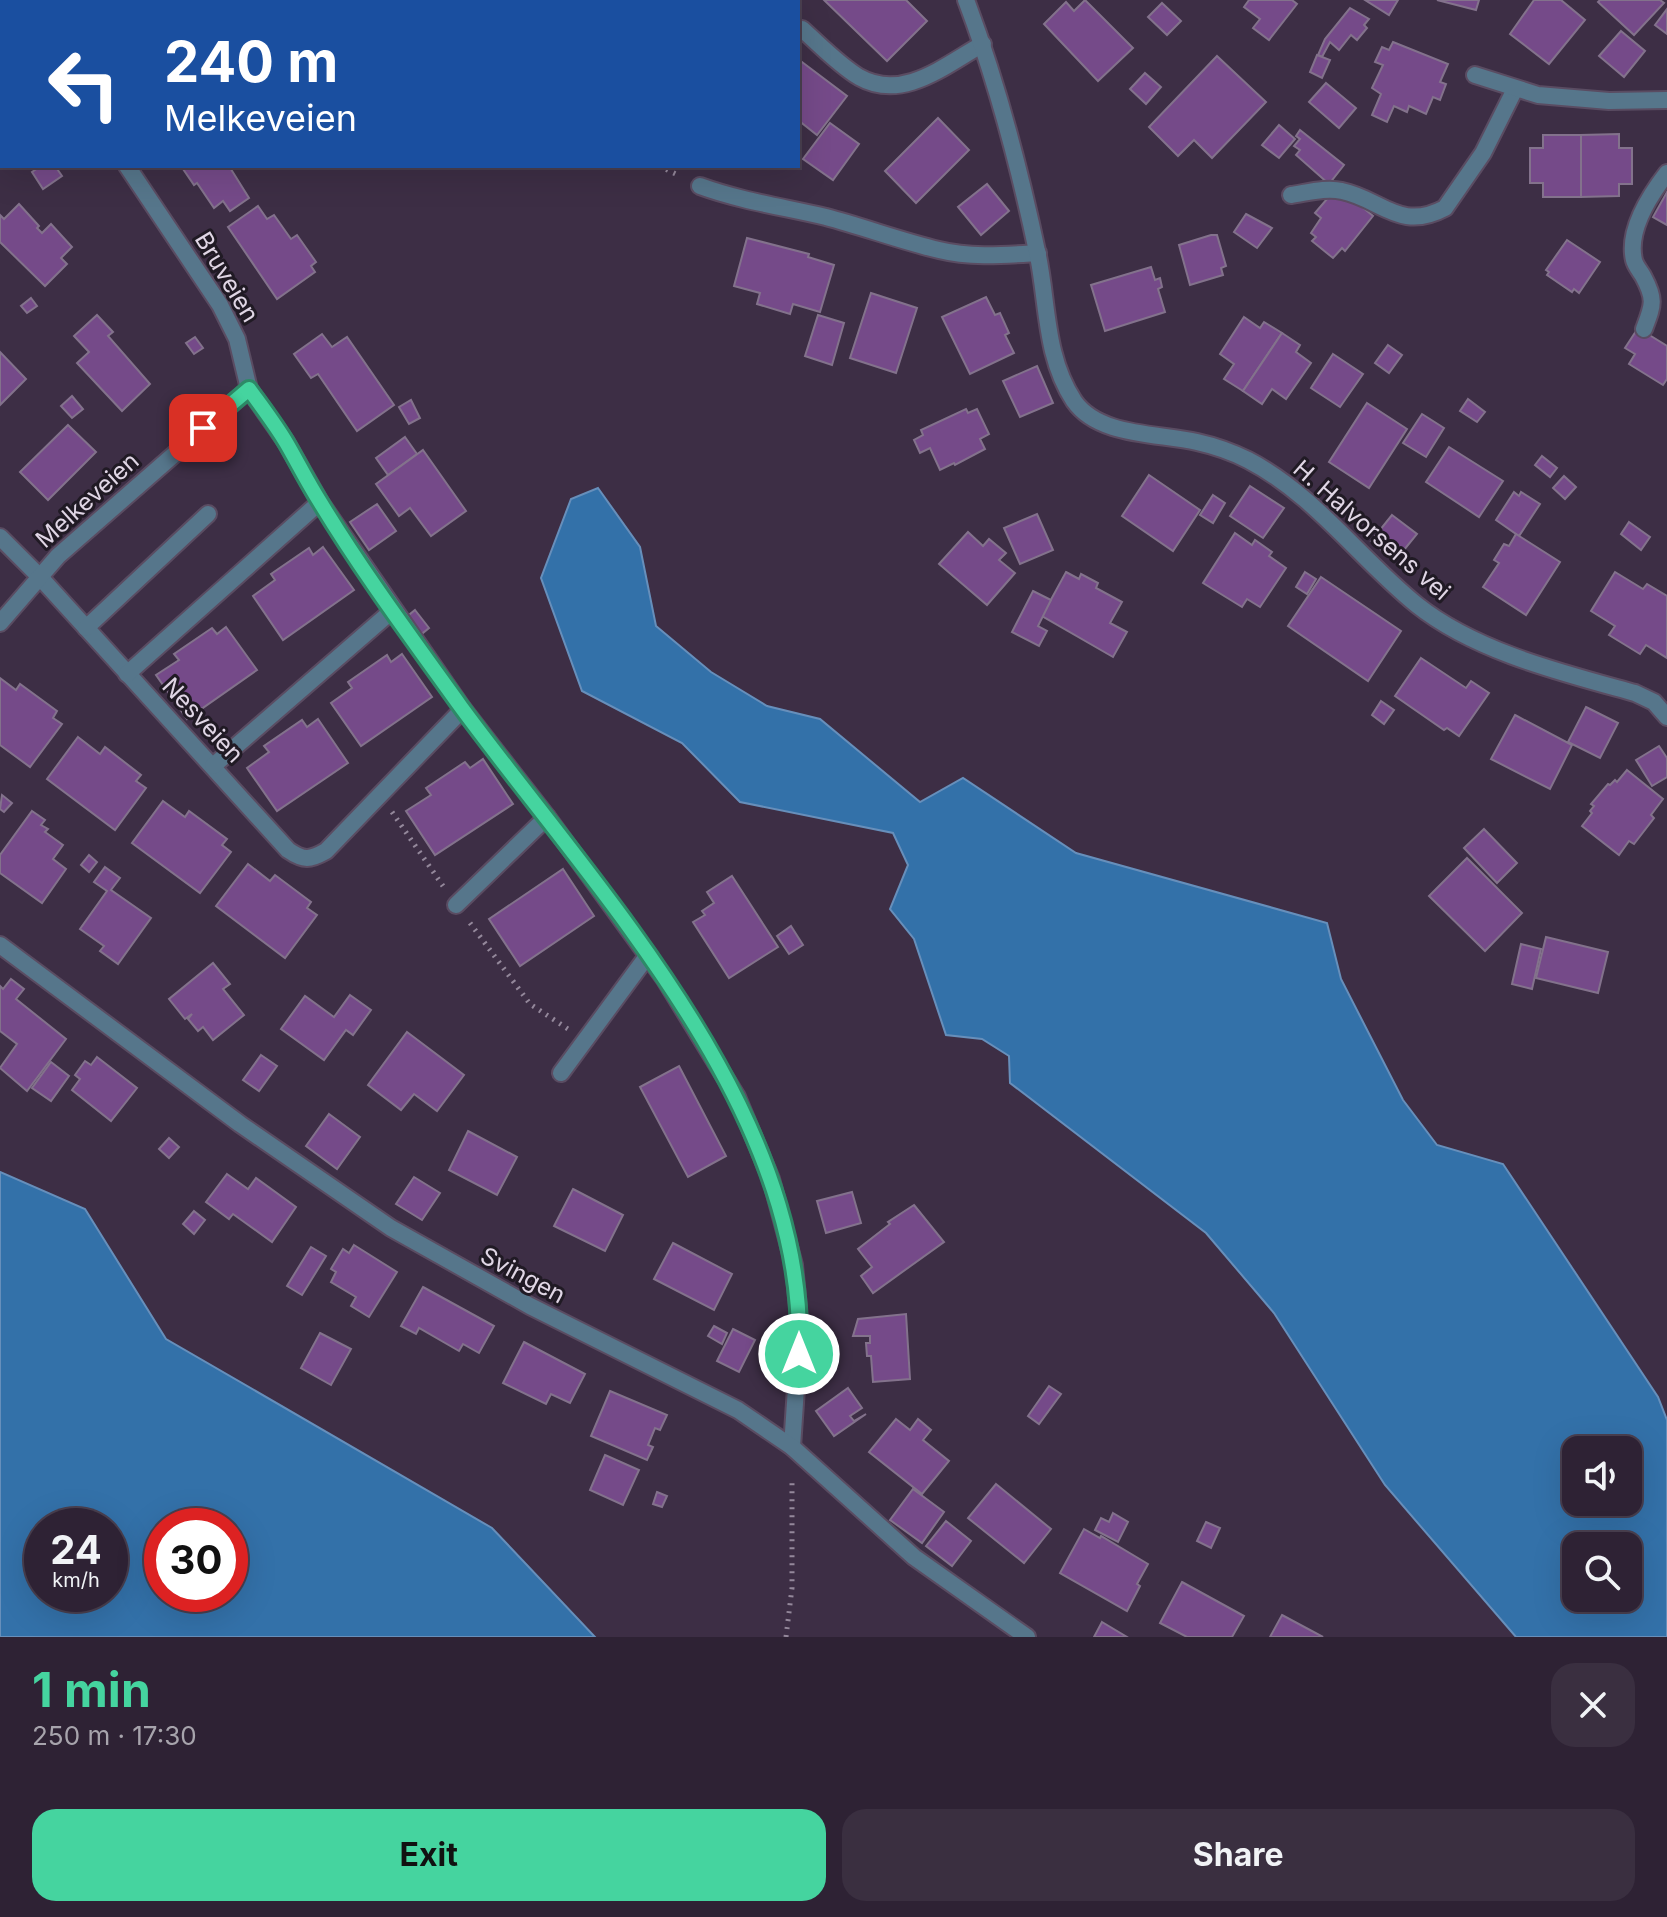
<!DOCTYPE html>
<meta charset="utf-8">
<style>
:root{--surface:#2e2234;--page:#3a2f40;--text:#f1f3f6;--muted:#a7a4ac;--line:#493f4f;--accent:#45d49f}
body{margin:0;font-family:Inter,sans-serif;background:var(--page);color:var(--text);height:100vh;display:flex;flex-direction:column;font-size:30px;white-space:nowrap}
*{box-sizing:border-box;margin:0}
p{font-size:26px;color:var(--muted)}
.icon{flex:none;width:44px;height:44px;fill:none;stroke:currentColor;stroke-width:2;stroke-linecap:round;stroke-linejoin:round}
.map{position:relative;height:1637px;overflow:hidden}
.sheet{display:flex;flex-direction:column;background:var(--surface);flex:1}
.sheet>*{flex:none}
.hud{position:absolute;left:0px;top:0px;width:800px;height:168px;box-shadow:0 8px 32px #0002,0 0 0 2px var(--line);background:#1a4fa0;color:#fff;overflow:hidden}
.fabs{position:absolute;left:1562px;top:1436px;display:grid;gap:16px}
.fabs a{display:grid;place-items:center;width:80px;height:80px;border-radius:16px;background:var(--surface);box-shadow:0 8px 32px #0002,0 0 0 2px var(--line);font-size:40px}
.speed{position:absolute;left:24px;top:1508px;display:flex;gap:16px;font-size:40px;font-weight:700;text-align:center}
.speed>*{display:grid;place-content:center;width:104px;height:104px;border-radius:50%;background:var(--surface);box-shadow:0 8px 32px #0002,0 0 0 2px var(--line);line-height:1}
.speed small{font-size:20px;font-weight:400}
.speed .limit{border:12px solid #d22;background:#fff;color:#111}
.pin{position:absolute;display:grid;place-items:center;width:68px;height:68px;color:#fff;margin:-34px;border-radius:16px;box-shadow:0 4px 12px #0006}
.me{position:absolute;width:88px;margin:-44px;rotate:0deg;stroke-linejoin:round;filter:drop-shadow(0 0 6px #0008)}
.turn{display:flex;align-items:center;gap:28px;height:168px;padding:0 32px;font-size:36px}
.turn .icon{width:104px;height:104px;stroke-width:2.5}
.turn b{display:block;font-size:56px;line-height:68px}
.round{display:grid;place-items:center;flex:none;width:84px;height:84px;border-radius:24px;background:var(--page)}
.summary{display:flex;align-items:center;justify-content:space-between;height:136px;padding:0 32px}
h1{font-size:48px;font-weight:700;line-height:60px;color:var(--accent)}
.cta{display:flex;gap:16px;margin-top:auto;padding:16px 32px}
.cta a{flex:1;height:92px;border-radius:24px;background:var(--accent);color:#111;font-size:32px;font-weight:700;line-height:92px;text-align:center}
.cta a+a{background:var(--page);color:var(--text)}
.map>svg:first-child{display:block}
.water{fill:#3371a9;stroke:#678fbb;stroke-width:2;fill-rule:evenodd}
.building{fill:#754a89;stroke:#83728c;stroke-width:2}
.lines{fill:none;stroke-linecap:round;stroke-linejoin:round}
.lane-casing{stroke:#5a4c62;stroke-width:20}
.street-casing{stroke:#5a4c62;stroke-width:20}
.path{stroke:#94889b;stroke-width:5;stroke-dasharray:2 6;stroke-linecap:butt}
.lane{stroke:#56768b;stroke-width:16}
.street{stroke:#56768b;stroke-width:16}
.route-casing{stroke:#2d8a67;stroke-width:20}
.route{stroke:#45d49f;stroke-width:14}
.labels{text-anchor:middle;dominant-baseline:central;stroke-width:6;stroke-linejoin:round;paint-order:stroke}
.street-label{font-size:24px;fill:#e0d6e5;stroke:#201a24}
</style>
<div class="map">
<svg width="1667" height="1637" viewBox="0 0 1667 1637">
<rect width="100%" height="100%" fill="#3d2e45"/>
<g class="water">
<path d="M 598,488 L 640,547 L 656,626 L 711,672 L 767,706 L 820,719 L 920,802 L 963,778 L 1076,853 L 1327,923 L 1341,979 L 1403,1100 L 1437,1145 L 1503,1164 L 1658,1397 L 1667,1420 L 1667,1637 L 1516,1637 L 1385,1485 L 1274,1313 L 1206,1233 L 1010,1083 L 1009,1056 L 982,1039 L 946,1035 L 914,939 L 890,909 L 908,865 L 893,833 L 740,802 L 682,743 L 582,691 L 541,578 L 571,499 ZM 1576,1450 L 1628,1450 L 1628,1502 L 1576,1502 ZM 1576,1546 L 1628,1546 L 1628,1598 L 1576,1598 Z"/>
<path d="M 0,1172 L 85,1209 L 166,1339 L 492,1528 L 595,1637 L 0,1637 ZM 42,1526 L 110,1526 L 110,1594 L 42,1594 ZM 162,1526 L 230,1526 L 230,1594 L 162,1594 Z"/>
</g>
<g class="building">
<polygon points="64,0 117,0 114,2"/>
<polygon points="687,0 755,0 685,2"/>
<polygon points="824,0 906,0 927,21 887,61"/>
<polygon points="1085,0 1133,48 1098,81 1044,24 1066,2 1074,11"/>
<polygon points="1249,0 1292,0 1297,4 1269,40 1253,28 1260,19 1244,7"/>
<polygon points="1365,0 1398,0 1389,15"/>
<polygon points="1437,0 1479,0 1476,10"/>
<polygon points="1534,0 1561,0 1585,20 1549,64 1510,34"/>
<polygon points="1600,0 1660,0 1664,3 1634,35 1598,2"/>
<polygon points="1162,3 1181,21 1167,35 1148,17"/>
<polygon points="1350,8 1369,19 1364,25 1367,28 1357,40 1351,35 1339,50 1330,42 1322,57 1318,55 1325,39"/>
<polygon points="1667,9 1667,34 1655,25"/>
<polygon points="1621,31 1645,51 1624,77 1599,56"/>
<polygon points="1393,42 1448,64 1440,82 1446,84 1440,100 1433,97 1426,114 1409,106 1407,112 1394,106 1387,122 1372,115 1381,94 1372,88 1383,65 1375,62 1382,47 1389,50"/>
<polygon points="1317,55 1330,60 1322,78 1310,72"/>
<polygon points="1217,56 1266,102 1212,158 1194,140 1178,156 1149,127"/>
<polygon points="798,59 847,96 817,135 798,120"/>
<polygon points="1145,73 1161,87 1146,104 1130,89"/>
<polygon points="1326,83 1356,108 1339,128 1309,102"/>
<polygon points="938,118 969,150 916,203 885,171"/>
<polygon points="830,123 859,144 833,180 803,159"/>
<polygon points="1279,125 1295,139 1279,158 1262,145"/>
<polygon points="1300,130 1344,165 1329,184 1296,155 1300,150 1294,146 1300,139 1296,136"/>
<polygon points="1619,134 1619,148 1632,148 1632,184 1619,184 1619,196 1581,197 1581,135"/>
<polygon points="1543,135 1581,135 1581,197 1543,197 1543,183 1530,183 1530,148 1543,148"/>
<polygon points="41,166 55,166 62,176 43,189 32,172"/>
<polygon points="181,166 229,166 249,198 230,211 223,201 214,208 197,183 194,185"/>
<polygon points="987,184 1009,211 981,235 958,207"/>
<polygon points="1343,191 1373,216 1345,251 1342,248 1333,258 1312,241 1316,237 1311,233 1321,218 1315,213 1333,192"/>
<polygon points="1667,192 1667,225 1653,217"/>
<polygon points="19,204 39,226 37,228 42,233 51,224 72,247 61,258 67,264 45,286 0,242 0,215 4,219"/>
<polygon points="258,206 267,219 274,215 291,239 297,235 316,262 311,266 315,272 277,299 228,227"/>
<polygon points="1246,214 1272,228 1257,248 1234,232"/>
<polygon points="1211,235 1217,235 1226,266 1221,268 1223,275 1190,285 1179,245"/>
<polygon points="747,238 809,254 808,257 834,265 820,312 793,304 790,314 757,304 760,293 734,286"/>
<polygon points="1567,240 1600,262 1579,293 1574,289 1572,292 1547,275 1549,272 1546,270"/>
<polygon points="1151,267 1155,280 1160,278 1162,287 1158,289 1165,312 1105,331 1091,285"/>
<polygon points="871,293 917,308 896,373 850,358"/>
<polygon points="986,297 995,315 1000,313 1009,333 1005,335 1014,353 970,374 942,317"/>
<polygon points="31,298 37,306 27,313 21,306"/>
<polygon points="97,315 113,332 108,336 150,384 122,411 77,363 89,352 74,336"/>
<polygon points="818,315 844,323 832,365 805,356"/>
<polygon points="1244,317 1260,328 1264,322 1282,333 1243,391 1224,379 1234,364 1220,354"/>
<polygon points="1638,328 1667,346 1667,379 1663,385 1629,364 1635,354 1625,348"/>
<polygon points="1282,333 1300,345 1296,352 1311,363 1286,399 1272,389 1262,404 1243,391"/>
<polygon points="322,334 332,347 347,337 394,405 357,431 318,374 311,378 294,354"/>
<polygon points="195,337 203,348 194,354 186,343"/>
<polygon points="1388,345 1402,355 1389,373 1375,363"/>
<polygon points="0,352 26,379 0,405"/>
<polygon points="1333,354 1363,374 1340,407 1311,388"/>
<polygon points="1037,366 1053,403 1020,417 1003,381"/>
<polygon points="72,396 83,409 72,418 61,406"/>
<polygon points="1468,399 1485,412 1477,422 1460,411"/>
<polygon points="411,400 420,418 409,424 399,407"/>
<polygon points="1367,403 1407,429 1369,488 1329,462"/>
<polygon points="966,409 968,413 977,409 989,434 980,439 985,449 955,465 954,463 940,470 930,448 920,453 914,440 923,435 921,430"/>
<polygon points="1422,414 1444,428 1426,457 1403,443"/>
<polygon points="68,425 96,452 48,500 20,472"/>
<polygon points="405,437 417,454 388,475 376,458"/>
<polygon points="1449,447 1503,481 1479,517 1426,482"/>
<polygon points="423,450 466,511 431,536 410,508 399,516 376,484"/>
<polygon points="1542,456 1557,468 1550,477 1535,465"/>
<polygon points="1149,475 1200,510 1173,551 1122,516"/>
<polygon points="1564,476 1576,487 1565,499 1553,488"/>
<polygon points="1250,486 1284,508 1263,538 1230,516"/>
<polygon points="1514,492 1519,496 1521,492 1540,504 1519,536 1496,520"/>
<polygon points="1213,495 1225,503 1213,523 1200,515"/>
<polygon points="377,504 396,531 369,550 350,522"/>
<polygon points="1037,514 1053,550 1020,564 1004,528"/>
<polygon points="1392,515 1417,534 1395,561 1371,541"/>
<polygon points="1629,522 1650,537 1641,550 1621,534"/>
<polygon points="968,532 983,546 989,539 1006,553 999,560 1015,573 987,605 939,564"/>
<polygon points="1235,533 1252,545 1255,540 1272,552 1269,556 1286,568 1260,607 1247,599 1242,607 1203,583"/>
<polygon points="1516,534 1560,562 1526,615 1483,587 1499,563 1494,560 1504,544 1509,546"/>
<polygon points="323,547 354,590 283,640 253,596 275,580 271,574 309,548 313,555"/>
<polygon points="1066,572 1079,579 1081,574 1098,583 1096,588 1122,602 1110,623 1127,632 1113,657 1042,616"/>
<polygon points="1305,572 1316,579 1307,594 1296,587"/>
<polygon points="1615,572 1643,589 1647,584 1667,596 1667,658 1646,645 1640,654 1609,635 1615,626 1591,611"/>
<polygon points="1321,577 1401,631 1368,681 1288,626"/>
<polygon points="1033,591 1051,600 1038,626 1047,631 1039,646 1012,632"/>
<polygon points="415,610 429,628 418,637 404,619"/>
<polygon points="226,627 257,670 187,719 156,675 179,660 174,654 212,628 217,634"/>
<polygon points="402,654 432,697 361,746 331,703 352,688 348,682 387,655 391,662"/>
<polygon points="1421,658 1466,688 1471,681 1489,693 1459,736 1447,728 1444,730 1395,696"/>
<polygon points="0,678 16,690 20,684 57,711 53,718 62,724 30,767 0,745"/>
<polygon points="1381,701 1394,710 1384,724 1372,715"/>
<polygon points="1586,707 1618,723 1600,758 1568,742"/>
<polygon points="1515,715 1572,745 1550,789 1491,759"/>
<polygon points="318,719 348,763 277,811 247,768 269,752 264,746 302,720 307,727"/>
<polygon points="78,737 100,754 105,747 141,775 136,781 146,788 115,830 47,779"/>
<polygon points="1659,746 1667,758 1667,777 1652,786 1636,760"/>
<polygon points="483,759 513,804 435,855 406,811 431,795 426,788 465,762 470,768"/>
<polygon points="1627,770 1663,799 1651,815 1654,818 1634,844 1629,841 1619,855 1582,826 1592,813 1590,811 1594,806 1591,804 1608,784 1610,785 1615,780 1617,782"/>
<polygon points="2,795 12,803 4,812 0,809"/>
<polygon points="163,801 185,817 189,811 227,839 222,845 231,852 200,893 132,843"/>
<polygon points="32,811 45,820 41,825 48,829 45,832 63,845 53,859 66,869 42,903 0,873 0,855"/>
<polygon points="1484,829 1517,863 1497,883 1464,848"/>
<polygon points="89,855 97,862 89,872 81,865"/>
<polygon points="1467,858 1522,913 1485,951 1429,896"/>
<polygon points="248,864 270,881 275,875 311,902 307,908 317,915 285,958 216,906"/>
<polygon points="105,867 120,878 111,890 151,918 118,964 100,951 104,946 80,929 107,891 94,882"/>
<polygon points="563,869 594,916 520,966 489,919"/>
<polygon points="732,876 778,947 729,978 693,922 705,915 702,911 714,903 707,892"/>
<polygon points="791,926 803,945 789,954 777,936"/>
<polygon points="1546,937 1608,952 1598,993 1536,978"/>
<polygon points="1521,944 1541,949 1532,989 1512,984"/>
<polygon points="213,963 230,984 223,989 244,1015 213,1040 203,1027 198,1031 188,1019 192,1014 185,1019 169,999"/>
<polygon points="11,979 24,989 16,999 66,1039 27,1091 0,1068 17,1044 0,1031 0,986 3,989"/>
<polygon points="350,995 371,1010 353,1035 346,1030 324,1060 281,1029 305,996 334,1017"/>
<polygon points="407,1032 464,1075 437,1111 414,1094 401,1110 368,1085"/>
<polygon points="261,1055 277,1066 259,1091 243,1080"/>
<polygon points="97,1057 137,1088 111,1121 72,1090 80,1079 75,1075 85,1061 91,1065"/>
<polygon points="51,1062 69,1076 51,1101 32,1088"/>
<polygon points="679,1066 726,1156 688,1177 640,1087"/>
<polygon points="329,1114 360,1137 337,1169 306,1146"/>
<polygon points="468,1131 517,1157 497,1195 449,1170"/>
<polygon points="169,1138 179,1147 169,1158 159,1149"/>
<polygon points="227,1174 248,1189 256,1178 296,1207 272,1242 233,1214 229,1219 206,1202"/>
<polygon points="414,1177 440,1193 422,1220 396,1204"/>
<polygon points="573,1189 623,1215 605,1251 554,1226"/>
<polygon points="852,1192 861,1223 826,1233 817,1201"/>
<polygon points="914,1205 944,1242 873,1293 861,1276 872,1267 858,1249 890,1224 888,1222"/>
<polygon points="194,1211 205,1220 194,1234 183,1224"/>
<polygon points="673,1243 732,1274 714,1310 654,1279"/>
<polygon points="354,1245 397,1272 369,1317 351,1306 356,1297 331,1282 336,1272 331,1269 343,1249 349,1253"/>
<polygon points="311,1247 326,1256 302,1295 287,1286"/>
<polygon points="423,1287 494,1326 479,1353 463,1344 459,1351 419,1328 416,1334 401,1326"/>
<polygon points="906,1314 910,1379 873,1382 871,1356 867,1356 866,1343 870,1343 870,1336 853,1336 858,1319"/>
<polygon points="714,1326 727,1333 722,1344 708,1336"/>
<polygon points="733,1329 755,1340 739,1372 717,1361"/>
<polygon points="320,1333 351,1349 331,1385 301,1368"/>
<polygon points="524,1342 585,1374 570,1403 551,1394 546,1404 503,1383"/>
<polygon points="1049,1386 1061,1394 1039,1424 1028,1416"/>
<polygon points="848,1388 862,1408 850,1416 854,1421 866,1414 834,1436 816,1411"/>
<polygon points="610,1391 667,1415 660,1430 655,1428 648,1445 653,1447 647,1460 591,1436"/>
<polygon points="896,1419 910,1430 918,1419 931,1430 923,1440 949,1461 922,1494 869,1452"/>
<polygon points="605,1455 639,1470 623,1505 590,1490"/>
<polygon points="996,1484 1051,1529 1024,1563 968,1518"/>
<polygon points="913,1489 944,1512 922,1543 890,1520"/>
<polygon points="657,1492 667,1496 662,1507 653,1504"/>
<polygon points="1113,1513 1128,1522 1118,1542 1095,1530 1101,1518 1109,1522"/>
<polygon points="946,1521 971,1541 952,1566 926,1546"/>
<polygon points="1206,1522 1220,1528 1211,1548 1197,1541"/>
<polygon points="1084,1529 1100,1538 1101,1536 1148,1564 1137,1584 1140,1586 1127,1611 1060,1573"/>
<polygon points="1182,1582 1244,1616 1232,1637 1187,1637 1160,1623"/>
<polygon points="1282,1615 1323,1637 1270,1637"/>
<polygon points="1102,1622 1127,1637 1094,1637"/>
</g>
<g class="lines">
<defs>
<g id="lane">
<path d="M 802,29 C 820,45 839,65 859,77 C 903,102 945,65 983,44"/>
<path d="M 700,186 C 741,201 784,207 826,217 C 864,227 901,241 939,250 C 971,258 1005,255 1038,253"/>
<path d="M 1291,195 C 1306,193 1326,187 1342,191 C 1381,199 1400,232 1445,208 L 1483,153 L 1515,89"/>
<path d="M 1644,329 C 1653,305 1656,300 1643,276 C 1640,271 1635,265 1634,260 C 1627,230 1650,195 1667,173"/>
<path d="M 39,576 L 288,850 C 304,861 310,860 326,851 L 463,709"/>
<polyline points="86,628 208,514"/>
<polyline points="127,674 320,502"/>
<polyline points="213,766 393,610"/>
<polyline points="456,905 547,817"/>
<polyline points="561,1073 648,955"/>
</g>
<g id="street">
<polyline points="13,0 15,2"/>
<path d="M 966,0 C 997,82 1020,170 1038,256 C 1048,305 1045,357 1074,401 C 1099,437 1159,433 1197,442 C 1215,446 1232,452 1248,460 C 1314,494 1360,559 1417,605 C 1476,652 1563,673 1635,693 L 1654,702 L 1667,717"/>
<polyline points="1475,75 1538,95 1609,101 1667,100"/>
<polyline points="127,166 220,305 237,339 249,389 286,442 320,502 463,709 547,817 664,978 737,1097 771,1179 794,1265 800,1329 792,1447"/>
<polyline points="0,537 39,576"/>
<polyline points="0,623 58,556 249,389"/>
<polyline points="0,945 240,1124 391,1228 530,1306 738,1410 792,1447 914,1557 1027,1637"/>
</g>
</defs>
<use href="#lane" class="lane-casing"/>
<use href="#street" class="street-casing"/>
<g class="path">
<polyline points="467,0 469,2"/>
<polyline points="659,166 680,176"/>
<polyline points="392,812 443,886"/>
<polyline points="470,923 530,1004 568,1029"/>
<polyline points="786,1637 792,1588 792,1478"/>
</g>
<use href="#lane" class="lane"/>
<use href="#street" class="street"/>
</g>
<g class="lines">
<defs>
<path id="route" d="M 203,428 L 249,389 C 262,407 276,425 287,444 C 298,463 308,483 320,502 C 363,573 413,640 461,707 C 598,893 807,1108 799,1354"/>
</defs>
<use href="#route" class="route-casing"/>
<use href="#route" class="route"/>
</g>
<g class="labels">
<g class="street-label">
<text transform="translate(227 277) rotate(59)">Bruveien</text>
<text transform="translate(87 500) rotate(-42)">Melkeveien</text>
<text transform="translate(1372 530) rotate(41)">H. Halvorsens vei</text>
<text transform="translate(203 720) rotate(47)">Nesveien</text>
<text transform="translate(523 1275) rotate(28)">Svingen</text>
</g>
</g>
</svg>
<div class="fabs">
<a><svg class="icon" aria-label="sound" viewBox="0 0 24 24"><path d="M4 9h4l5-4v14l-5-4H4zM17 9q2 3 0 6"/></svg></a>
<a><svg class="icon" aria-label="search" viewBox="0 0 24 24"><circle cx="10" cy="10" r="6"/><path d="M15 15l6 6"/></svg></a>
</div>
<div class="speed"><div>24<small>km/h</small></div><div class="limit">30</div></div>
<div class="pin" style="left:203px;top:428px;background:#d93025"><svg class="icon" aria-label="arrive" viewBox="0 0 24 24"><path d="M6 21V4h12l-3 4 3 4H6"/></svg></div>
<svg class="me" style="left:799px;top:1354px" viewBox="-20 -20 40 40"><circle r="17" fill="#45d49f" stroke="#fff" stroke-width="3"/><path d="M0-11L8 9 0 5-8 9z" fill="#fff"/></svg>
<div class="hud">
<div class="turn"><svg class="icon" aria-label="left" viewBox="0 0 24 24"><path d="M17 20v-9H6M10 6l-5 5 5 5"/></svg><div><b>240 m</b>Melkeveien</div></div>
</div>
</div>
<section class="sheet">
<div class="summary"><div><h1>1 min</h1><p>250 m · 17:30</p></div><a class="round"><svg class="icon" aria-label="close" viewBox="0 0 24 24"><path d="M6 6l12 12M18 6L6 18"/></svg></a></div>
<div class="cta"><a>Exit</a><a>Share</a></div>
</section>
